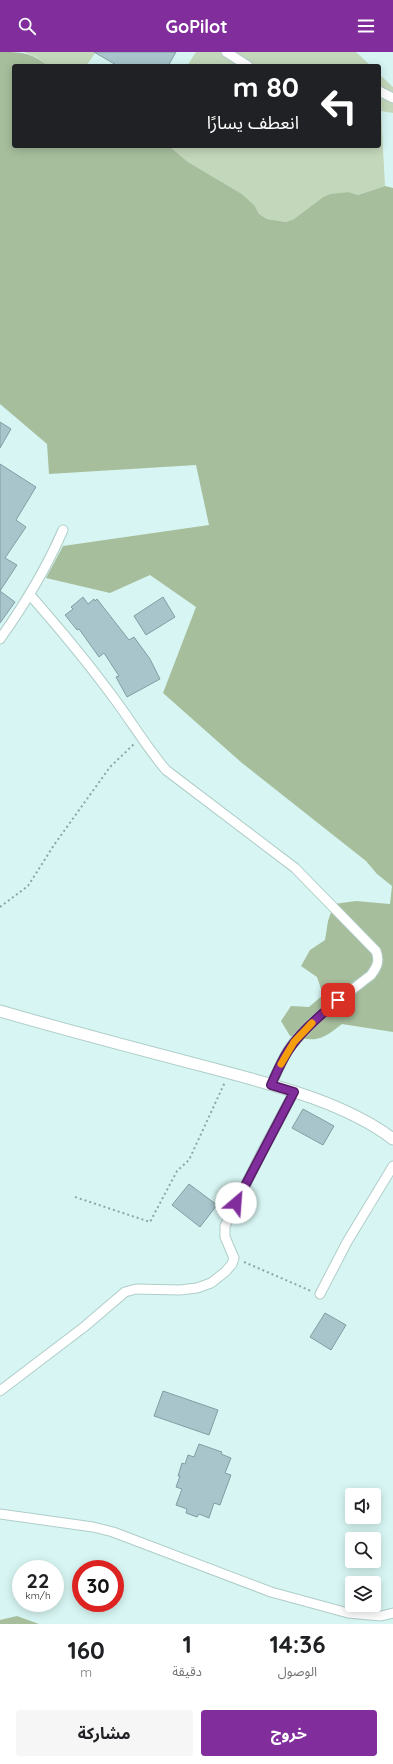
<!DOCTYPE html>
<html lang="ar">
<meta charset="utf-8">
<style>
:root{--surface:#fff;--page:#f6f6f6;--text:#202124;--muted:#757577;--accent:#812d9c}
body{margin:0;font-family:Quicksand,"Noto Sans Arabic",sans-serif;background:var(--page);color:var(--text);direction:rtl;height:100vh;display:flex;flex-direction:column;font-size:15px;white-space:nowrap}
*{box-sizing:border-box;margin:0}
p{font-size:13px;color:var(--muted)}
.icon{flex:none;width:22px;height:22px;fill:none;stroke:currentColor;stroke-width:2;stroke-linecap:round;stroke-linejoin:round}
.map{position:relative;height:1572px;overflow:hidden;direction:ltr}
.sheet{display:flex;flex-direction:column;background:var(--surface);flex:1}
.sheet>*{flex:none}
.guide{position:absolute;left:12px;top:12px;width:369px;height:84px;border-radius:4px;box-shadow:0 2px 10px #0003;direction:rtl;background:#202124;color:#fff;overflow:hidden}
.buttons{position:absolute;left:345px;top:1436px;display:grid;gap:8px}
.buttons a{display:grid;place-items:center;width:36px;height:36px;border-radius:4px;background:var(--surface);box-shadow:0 2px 10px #0003;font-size:20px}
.speed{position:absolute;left:12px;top:1508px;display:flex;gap:8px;font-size:20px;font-weight:700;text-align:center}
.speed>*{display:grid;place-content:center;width:52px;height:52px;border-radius:50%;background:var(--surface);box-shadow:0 2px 10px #0003;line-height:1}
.speed small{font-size:10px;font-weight:400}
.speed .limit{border:6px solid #d22;background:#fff;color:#111}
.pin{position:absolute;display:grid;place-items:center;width:34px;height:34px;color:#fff;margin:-17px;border-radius:8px;box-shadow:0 2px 6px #0006}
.me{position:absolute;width:44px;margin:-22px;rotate:27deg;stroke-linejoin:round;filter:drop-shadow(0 0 3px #0008)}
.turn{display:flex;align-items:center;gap:14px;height:84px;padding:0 16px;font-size:18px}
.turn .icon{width:52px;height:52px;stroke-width:2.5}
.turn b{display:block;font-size:28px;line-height:34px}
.eta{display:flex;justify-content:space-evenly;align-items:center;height:68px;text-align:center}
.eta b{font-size:24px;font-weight:700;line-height:28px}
.cta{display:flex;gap:8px;margin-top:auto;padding:8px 16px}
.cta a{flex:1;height:46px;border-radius:4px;background:var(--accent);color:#fff;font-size:16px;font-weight:700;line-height:46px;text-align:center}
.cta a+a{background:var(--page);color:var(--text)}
header{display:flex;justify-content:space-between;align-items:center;height:52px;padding:0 16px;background:var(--accent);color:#fff;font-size:18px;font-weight:700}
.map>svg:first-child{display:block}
.green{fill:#c3d7ba}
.forest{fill:#a7be9d}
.building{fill:#a8c5cc;stroke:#829ea4}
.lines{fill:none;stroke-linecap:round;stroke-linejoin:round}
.minor-casing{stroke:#afcdc9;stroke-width:11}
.tertiary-casing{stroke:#afcdc9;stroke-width:13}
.path{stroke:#8ea5a3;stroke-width:2;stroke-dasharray:2 3;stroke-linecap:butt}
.minor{stroke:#fff;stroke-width:9}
.tertiary{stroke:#fff;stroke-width:11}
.route-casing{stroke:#541d65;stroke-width:10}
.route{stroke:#812d9c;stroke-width:7}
.slow{stroke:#f59e0b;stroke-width:7}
</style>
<header><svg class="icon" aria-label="menu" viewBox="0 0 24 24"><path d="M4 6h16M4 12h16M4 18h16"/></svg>GoPilot<svg class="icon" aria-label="search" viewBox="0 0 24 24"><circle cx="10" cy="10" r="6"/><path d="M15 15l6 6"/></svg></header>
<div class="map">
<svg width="393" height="1572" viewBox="0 0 393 1572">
<rect width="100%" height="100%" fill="#d7f6f3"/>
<g class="green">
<polygon points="24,0 96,0 86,14 48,14 36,5"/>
<polygon points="196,0 356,0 371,14 187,14"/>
<polygon points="379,22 393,35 393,61 381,59 385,134 358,143 349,140 323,145 294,167 286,170 267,167 259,162 255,154 242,142 188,110 169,94 379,94"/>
</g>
<g class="forest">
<path d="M 0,0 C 21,0 31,0 48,14 L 14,14 L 14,94 L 169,94 L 188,110 L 242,142 L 255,154 L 259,162 L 267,167 L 286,170 L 294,167 L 323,145 L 331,142 L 349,140 L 358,143 L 385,134 L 393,136 L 393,980 L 342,972 C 321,989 315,990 290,984 L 281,969 L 291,954 L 309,955 L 323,943 L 317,925 L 301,914 L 310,898 L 325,888 L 328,869 L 334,852 L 356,849 L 390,852 L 392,834 L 377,822 L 366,809 L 242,711 L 163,641 L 196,555 L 150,523 L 110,541 L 46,526 L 63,494 L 209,473 L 196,413 L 49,422 L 47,392 L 0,352 Z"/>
<polygon points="17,1564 39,1572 0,1572 0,1568"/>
</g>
<g class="building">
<polygon points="94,0 176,0 168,14 118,14"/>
<polygon points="0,370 11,377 0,396"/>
<polygon points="0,412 36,435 16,468 26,475 5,506 17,513 0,539"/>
<polygon points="0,539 15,550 0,571"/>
<polygon points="83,545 88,552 94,547 95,549 97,547 129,588 134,585 150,607 160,627 127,645 116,625 119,624 104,601 99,605 79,577 77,578 65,563 73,557 71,555"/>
<polygon points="163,545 175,565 146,583 134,564"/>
<polygon points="303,1057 334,1074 323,1093 292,1076"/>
<polygon points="189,1132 217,1153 200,1175 172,1153"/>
<polygon points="325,1261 346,1273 331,1298 310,1285"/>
<polygon points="163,1339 218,1358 209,1383 154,1364"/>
<polygon points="199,1392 222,1400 221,1402 231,1406 225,1421 231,1423 220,1453 214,1451 209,1466 199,1462 197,1465 186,1461 187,1457 176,1453 182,1437 176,1435 180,1424 178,1424 182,1411 185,1412 188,1403 194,1405"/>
</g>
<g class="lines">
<defs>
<g id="minor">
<polyline points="226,0 248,14"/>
<polyline points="379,39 393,46"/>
<path d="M 30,543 C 60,577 89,612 116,649 C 133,672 148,697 166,718 L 295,816 L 376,899 C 380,909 377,915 371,923 C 344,944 316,964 294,990 C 284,1002 278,1018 271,1033"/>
<path d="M 0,587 C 25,552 46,517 63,478"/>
<polyline points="320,1242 347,1190 393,1114"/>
<polyline points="0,1339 84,1275 125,1240 136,1237 180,1238 197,1236 211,1231 225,1220 232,1212 234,1206 225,1185 225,1174 262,1100 294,1040"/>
<polyline points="0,1462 93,1475 113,1480 271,1540 348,1561 381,1564 393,1561"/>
</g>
<path id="tertiary" d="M 0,959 C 69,979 138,997 207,1015 C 267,1031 343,1049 393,1087"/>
</defs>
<use href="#minor" class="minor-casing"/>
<use href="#tertiary" class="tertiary-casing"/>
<g class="path">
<polyline points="0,855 28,834 54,793 110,715 135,691"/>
<polyline points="75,1145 150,1170 177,1119 189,1108 225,1030"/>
<polyline points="244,1210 311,1239"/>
</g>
<use href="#minor" class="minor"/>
<use href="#tertiary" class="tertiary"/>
</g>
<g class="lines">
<defs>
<path id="route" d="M 236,1151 L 294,1040 L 271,1033 C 276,1022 281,1010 288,999 C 301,979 320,964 338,948"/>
</defs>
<use href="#route" class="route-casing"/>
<use href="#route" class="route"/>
<polyline class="slow" points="281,1012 294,990 312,971"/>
</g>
</svg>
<div class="buttons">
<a><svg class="icon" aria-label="sound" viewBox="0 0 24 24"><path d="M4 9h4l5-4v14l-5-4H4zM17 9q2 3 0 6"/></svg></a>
<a><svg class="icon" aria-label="search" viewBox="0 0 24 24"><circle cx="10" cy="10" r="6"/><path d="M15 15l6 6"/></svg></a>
<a><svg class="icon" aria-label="layers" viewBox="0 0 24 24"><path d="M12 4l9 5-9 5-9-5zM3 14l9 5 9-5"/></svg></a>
</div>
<div class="speed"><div>22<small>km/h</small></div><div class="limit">30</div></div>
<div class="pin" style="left:338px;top:948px;background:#d93025"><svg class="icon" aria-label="arrive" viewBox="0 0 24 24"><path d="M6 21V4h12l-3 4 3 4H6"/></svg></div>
<svg class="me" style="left:236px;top:1151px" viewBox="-20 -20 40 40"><circle r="19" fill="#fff"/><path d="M0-13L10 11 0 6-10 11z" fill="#812d9c"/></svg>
<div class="guide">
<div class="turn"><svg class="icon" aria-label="left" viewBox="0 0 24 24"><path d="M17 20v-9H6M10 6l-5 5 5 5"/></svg><div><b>80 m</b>انعطف يسارًا</div></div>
</div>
</div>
<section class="sheet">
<div class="eta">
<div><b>14:36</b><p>الوصول</p></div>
<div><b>1</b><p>دقيقة</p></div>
<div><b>160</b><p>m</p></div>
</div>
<div class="cta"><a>خروج</a><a>مشاركة</a></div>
</section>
